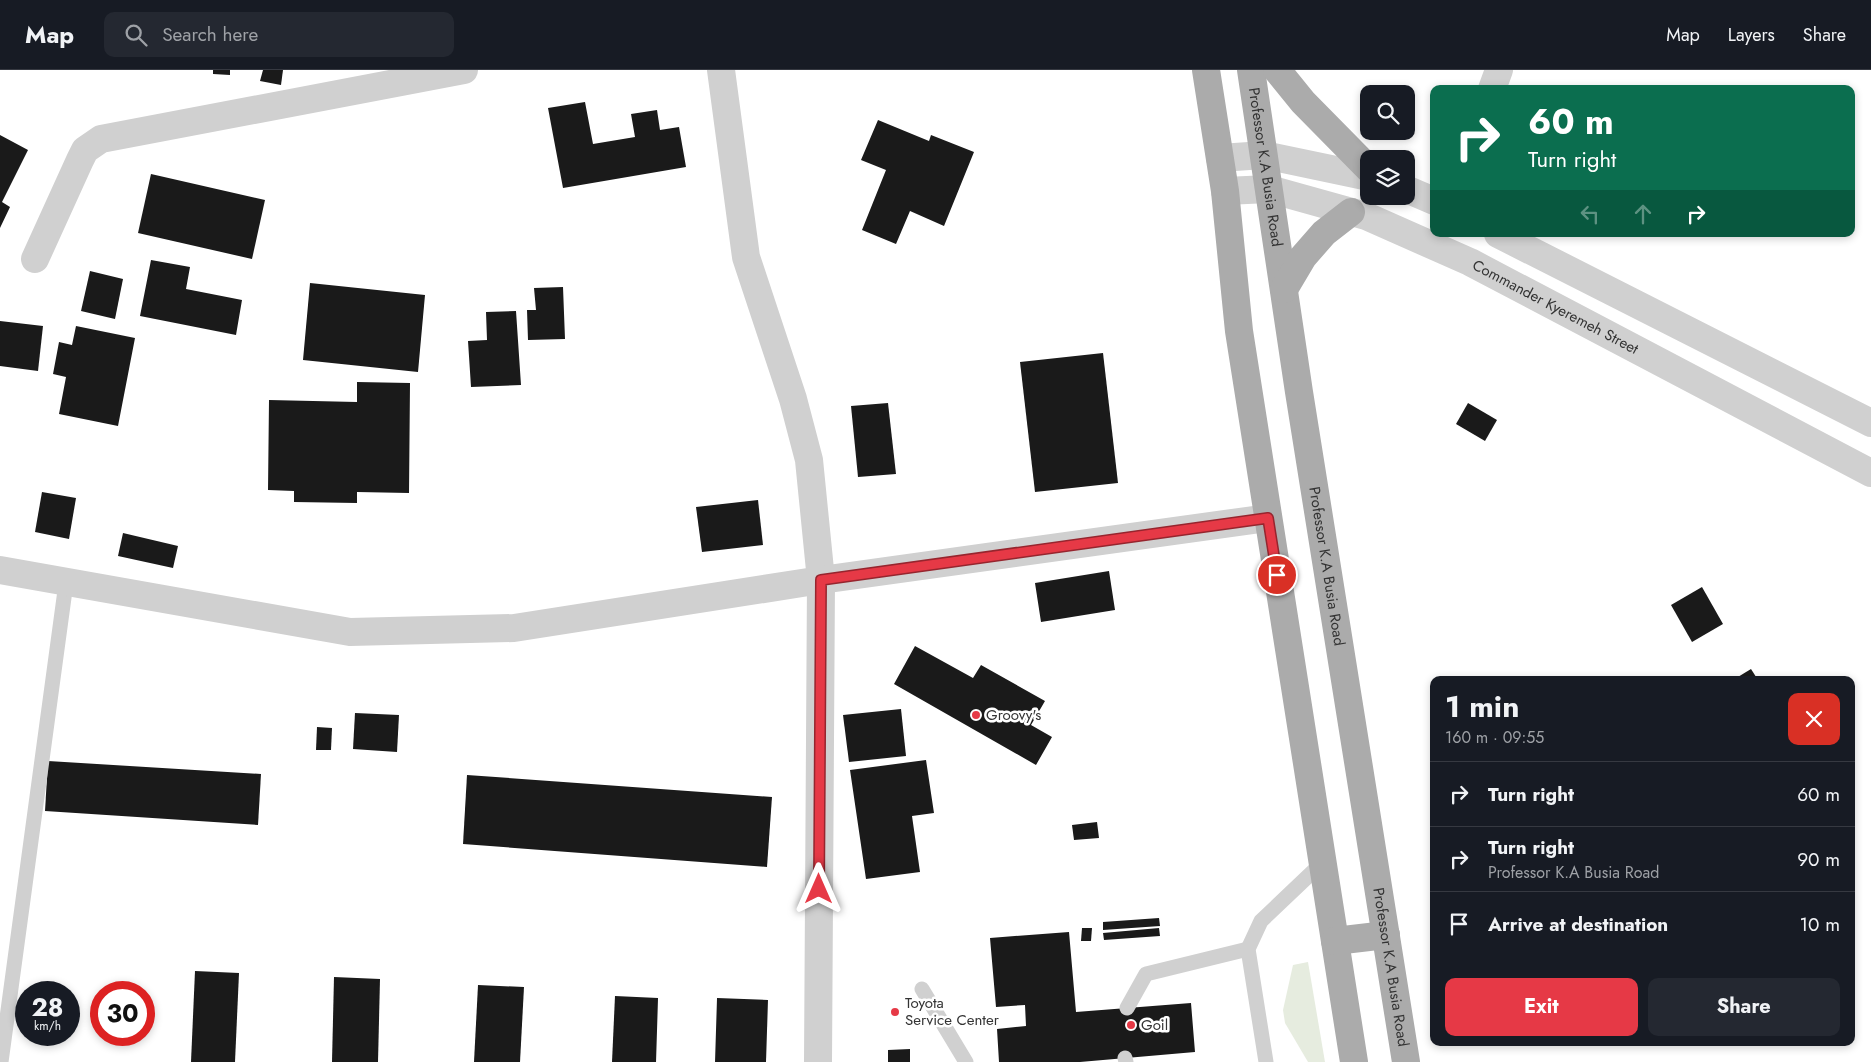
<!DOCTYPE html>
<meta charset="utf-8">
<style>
:root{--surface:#171b24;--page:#242831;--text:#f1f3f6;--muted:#9ea1a6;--line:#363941;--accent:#e63946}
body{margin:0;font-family:Jost,sans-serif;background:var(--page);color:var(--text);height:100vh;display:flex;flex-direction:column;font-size:19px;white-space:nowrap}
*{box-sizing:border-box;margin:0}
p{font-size:16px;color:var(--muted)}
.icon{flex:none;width:28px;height:28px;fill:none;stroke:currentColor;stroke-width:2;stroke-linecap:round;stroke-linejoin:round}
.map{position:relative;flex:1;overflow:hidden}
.panel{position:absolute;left:1430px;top:606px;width:425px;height:370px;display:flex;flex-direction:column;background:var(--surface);border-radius:10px;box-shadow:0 2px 8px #0003}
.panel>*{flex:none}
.guide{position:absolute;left:1430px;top:15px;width:425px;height:152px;border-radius:10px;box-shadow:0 2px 8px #0003;background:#0b6e4f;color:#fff;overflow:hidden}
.controls{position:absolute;left:1360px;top:15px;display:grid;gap:10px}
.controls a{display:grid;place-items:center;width:55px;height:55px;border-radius:10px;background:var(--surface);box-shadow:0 2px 8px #0003;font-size:25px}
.speed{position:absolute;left:15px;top:911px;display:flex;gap:10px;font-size:25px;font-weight:700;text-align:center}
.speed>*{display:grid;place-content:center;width:65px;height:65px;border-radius:50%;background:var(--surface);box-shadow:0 2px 8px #0003;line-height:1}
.speed small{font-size:12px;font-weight:400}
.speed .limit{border:8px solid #d22;background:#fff;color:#111}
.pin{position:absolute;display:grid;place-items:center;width:42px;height:42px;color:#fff;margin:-21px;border:2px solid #fff;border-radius:50%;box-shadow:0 1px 5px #0007}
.me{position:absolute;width:55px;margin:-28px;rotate:0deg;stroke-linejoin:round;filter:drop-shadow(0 0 4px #0008)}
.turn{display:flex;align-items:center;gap:18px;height:105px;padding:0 15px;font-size:22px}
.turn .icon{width:65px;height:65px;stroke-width:2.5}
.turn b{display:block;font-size:35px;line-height:42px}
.lanes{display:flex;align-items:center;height:48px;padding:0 15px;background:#0003;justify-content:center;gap:25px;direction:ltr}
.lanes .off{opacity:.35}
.round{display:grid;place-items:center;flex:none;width:52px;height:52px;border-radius:10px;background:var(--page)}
.head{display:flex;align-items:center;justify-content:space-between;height:85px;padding:0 15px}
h1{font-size:30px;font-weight:700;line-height:38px}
.cta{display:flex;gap:10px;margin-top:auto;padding:10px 15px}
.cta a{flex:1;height:58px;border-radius:10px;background:var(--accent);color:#fff;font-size:20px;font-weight:700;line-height:58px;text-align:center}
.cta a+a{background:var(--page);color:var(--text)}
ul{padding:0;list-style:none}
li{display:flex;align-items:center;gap:15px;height:65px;padding:0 15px;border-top:1px solid var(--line)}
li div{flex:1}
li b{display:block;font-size:19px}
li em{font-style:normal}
header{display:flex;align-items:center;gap:30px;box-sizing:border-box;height:70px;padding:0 25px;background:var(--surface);border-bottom:1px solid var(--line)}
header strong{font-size:24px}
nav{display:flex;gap:28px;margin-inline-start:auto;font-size:18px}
.search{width:350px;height:45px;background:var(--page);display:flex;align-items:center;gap:12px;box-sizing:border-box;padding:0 18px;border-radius:10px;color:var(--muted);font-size:19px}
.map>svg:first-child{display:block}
.green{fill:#e6ecdf}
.building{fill:#1a1a1a}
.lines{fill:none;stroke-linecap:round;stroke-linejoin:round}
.service{stroke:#d0d0d0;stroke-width:15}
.minor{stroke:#d0d0d0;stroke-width:28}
.primary{stroke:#ababab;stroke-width:28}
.route-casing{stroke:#96252e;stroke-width:12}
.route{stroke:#e63946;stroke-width:9}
.poi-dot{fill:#e63946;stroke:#fff;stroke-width:2}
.labels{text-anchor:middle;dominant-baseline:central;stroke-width:5;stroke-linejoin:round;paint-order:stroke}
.street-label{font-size:15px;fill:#333;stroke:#fff}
.poi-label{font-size:15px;fill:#333;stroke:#fff;text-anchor:start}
</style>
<header>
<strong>Map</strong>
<div class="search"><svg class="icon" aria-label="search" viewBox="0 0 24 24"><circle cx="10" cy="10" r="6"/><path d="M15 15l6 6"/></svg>Search here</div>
<nav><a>Map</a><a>Layers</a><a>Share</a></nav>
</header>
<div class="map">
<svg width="1871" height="992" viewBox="0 0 1871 992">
<rect width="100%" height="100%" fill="#fff"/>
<polygon class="green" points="1308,892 1325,992 1308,992 1285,953 1283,940 1293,895"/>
<g class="building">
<polygon points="213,0 230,0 230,5 213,4"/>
<polygon points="263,0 283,0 281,15 260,11"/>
<polygon points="585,32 593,74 635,67 631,44 657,40 660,60 679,57 686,97 563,118 548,38"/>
<polygon points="878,50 929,71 931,65 974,82 944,156 910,141 896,174 862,160 886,100 861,90"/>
<polygon points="0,65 28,80 2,132 10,137 0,158"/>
<polygon points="151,104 265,130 252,189 138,163"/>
<polygon points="151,190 190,197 186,219 242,230 236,265 140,246"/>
<polygon points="90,201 123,209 115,249 81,241"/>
<polygon points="310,213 425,225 418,302 303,290"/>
<polygon points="563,217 565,269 528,270 527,240 536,240 534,218"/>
<polygon points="516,241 521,315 471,317 468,271 487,270 486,242"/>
<polygon points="0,251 43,256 38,301 0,296"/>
<polygon points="76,256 135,268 118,356 59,344 66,307 53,304 59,272 72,275"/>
<polygon points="1103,283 1118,413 1035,422 1020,292"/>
<polygon points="357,312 410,313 409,423 357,422 357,433 294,432 294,421 268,420 269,330 357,332"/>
<polygon points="888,333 896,404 858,407 851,336"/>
<polygon points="1468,333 1497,350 1485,371 1456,354"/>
<polygon points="42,422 76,428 69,469 35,462"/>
<polygon points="758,430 763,475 702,482 696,437"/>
<polygon points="123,463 178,476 173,498 118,486"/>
<polygon points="1109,501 1115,540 1041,552 1035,513"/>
<polygon points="1702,517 1723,554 1692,572 1671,535"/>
<polygon points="915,576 973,608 981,595 1045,631 1031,655 1052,667 1036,695 894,614"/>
<polygon points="1751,599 1758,610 1733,610"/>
<polygon points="901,639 906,686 849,692 843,645"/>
<polygon points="355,643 399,645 397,682 353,679"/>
<polygon points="317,657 332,658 331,680 316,680"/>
<polygon points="926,690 934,743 912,746 920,802 866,809 850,700"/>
<polygon points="48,691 261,704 258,755 45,741"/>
<polygon points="467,705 772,727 767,797 463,774"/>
<polygon points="1097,752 1099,768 1074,770 1072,755"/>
<polygon points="1159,848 1160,856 1103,860 1103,852"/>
<polygon points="1082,858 1092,858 1091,871 1081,871"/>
<polygon points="1159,858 1160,866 1104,870 1103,863"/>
<polygon points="1069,862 1076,942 1191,933 1195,982 1080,992 999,992 997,959 1026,956 1025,935 996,937 990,868"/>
<polygon points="195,901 239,903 235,992 191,992"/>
<polygon points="334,907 380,909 378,992 332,992"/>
<polygon points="478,915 524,917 520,992 474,992"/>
<polygon points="615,926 658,928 656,992 612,992"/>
<polygon points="717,928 768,930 766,992 715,992"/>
<polygon points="910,979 910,992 888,992 888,980"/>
</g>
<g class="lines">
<g class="service">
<polyline points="922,919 966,992"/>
<polyline points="1127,938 1146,904 1248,879"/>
<polyline points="1125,988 1126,992"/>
<polyline points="1,992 66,513"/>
<polyline points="1266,992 1248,879 1261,851 1322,793"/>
</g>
<g class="minor">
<polyline points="721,0 746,187 793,329 809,390 821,510 818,992"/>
<polyline points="1492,19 1499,0"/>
<polyline points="1220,88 1264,85 1369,107"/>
<polyline points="1406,119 1434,131"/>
<path id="s1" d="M 1225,121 L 1269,119 L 1366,146 L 1470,192 L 1871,403"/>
<polyline points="1498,164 1871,353"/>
<polyline points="35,189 80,90 85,80 101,69 464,0"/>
<polyline points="0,500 350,562 514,558 821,510 1268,448"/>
</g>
<g class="primary">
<polyline points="1206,0 1225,121 1239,261 1354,992"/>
<path id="s2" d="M 1251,0 L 1299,322 L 1406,992"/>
<polyline points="1277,0 1303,32 1369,99"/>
<polyline points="1284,219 1303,187 1324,163 1351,142"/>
<polyline points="1335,871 1386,865"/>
</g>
</g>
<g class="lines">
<defs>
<polyline id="route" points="819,819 821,510 1268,448 1277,505"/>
</defs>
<use href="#route" class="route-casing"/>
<use href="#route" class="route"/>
</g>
<g class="poi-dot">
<circle cx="976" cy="645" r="5"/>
<circle cx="895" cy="942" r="5"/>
<circle cx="1131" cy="955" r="5"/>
</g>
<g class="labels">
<g class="street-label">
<text stroke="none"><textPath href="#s2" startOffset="98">Professor K.A Busia Road</textPath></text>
<text stroke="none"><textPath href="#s1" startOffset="355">Commander Kyeremeh Street</textPath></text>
<text stroke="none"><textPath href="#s2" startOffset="502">Professor K.A Busia Road</textPath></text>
<text stroke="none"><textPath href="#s2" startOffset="908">Professor K.A Busia Road</textPath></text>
</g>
<g class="poi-label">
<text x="986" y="645">Groovy's</text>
<text x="905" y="933">Toyota<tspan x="905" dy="17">Service Center</tspan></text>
<text x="1141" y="955">Goil</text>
</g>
</g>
</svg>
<div class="controls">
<a><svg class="icon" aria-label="search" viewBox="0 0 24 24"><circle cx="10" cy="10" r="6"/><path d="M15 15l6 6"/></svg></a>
<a><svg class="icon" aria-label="layers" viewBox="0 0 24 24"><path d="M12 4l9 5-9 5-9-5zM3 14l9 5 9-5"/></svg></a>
</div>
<div class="speed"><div>28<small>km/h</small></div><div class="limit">30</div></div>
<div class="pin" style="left:1277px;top:505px;background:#d93025"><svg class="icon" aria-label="arrive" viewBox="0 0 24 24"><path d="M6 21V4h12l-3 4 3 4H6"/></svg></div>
<svg class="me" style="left:819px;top:819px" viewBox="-20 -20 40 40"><path d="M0-17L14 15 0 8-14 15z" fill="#e63946" stroke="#fff" stroke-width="4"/></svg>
<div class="guide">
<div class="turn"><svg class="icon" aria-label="right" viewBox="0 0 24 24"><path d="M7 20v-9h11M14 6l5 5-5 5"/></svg><div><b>60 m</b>Turn right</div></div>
<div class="lanes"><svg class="icon off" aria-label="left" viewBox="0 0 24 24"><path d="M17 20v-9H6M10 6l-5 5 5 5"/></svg><svg class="icon off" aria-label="ahead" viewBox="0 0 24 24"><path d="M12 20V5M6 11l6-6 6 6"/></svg><svg class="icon" aria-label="right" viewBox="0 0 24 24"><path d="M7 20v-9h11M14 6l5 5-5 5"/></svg></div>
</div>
<section class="panel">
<div class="head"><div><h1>1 min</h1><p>160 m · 09:55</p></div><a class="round" style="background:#d93025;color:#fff"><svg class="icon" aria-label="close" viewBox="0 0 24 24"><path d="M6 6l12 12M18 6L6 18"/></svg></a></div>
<ul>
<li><svg class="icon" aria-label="right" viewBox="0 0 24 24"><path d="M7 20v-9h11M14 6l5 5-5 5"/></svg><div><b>Turn right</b></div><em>60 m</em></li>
<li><svg class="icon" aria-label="right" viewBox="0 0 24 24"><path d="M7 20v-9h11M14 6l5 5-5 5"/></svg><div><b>Turn right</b><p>Professor K.A Busia Road</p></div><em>90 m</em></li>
<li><svg class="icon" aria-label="arrive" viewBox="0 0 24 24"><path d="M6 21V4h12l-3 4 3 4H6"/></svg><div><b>Arrive at destination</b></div><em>10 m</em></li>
</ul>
<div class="cta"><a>Exit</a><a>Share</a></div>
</section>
</div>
